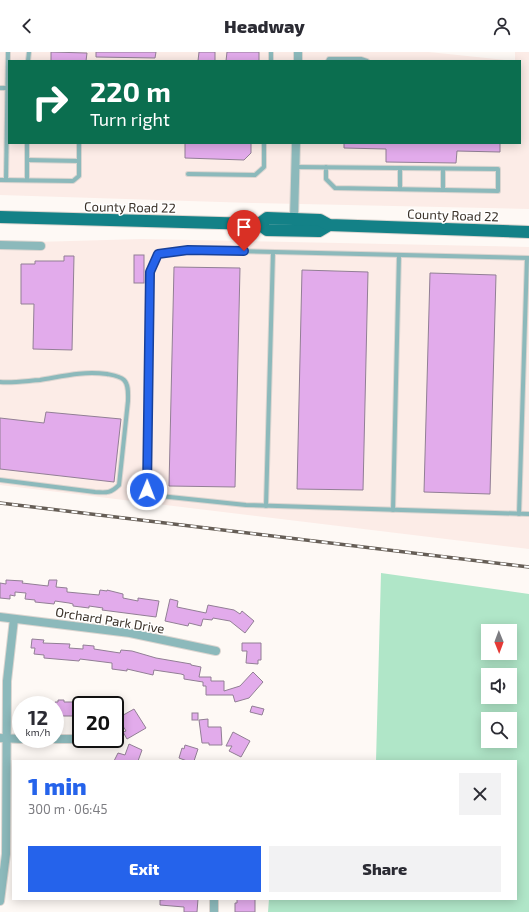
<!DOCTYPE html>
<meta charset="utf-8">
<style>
:root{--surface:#fff;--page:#f2f2f3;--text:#2b2b33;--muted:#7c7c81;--accent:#2563eb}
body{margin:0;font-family:"Exo 2",sans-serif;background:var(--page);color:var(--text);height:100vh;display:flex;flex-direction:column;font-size:15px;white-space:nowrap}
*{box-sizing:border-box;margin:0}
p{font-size:13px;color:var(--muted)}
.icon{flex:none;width:22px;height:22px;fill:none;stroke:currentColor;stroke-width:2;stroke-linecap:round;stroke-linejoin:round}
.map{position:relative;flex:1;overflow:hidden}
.side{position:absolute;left:12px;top:708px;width:505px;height:140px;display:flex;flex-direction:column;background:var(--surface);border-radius:0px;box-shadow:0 2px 10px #0003}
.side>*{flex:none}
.top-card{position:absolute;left:8px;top:8px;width:513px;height:84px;border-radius:0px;box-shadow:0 2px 10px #0003;background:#0b6e4f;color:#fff;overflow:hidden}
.needle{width:26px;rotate:179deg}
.controls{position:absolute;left:481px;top:572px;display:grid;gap:8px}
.controls a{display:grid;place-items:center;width:36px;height:36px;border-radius:0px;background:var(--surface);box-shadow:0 2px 10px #0003;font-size:20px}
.speed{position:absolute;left:12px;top:644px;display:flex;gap:8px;font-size:20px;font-weight:700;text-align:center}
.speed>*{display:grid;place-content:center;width:52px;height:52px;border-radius:50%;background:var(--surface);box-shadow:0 2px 10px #0003;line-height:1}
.speed small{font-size:10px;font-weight:400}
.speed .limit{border:2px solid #111;border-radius:6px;background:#fff;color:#111}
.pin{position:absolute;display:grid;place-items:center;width:34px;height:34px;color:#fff;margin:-41px -17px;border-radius:50% 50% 50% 0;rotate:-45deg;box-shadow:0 0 4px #0007}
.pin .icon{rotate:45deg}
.me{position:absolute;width:44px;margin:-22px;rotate:1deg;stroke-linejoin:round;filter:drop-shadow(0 0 3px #0008)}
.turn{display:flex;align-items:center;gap:14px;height:84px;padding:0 16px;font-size:18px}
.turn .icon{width:52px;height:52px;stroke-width:2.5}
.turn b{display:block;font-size:28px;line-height:34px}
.round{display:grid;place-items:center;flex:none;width:42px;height:42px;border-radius:0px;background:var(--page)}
.overview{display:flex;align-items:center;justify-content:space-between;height:68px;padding:0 16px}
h1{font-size:24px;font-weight:800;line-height:30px;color:var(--accent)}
.primary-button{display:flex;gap:8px;margin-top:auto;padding:8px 16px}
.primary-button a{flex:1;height:46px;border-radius:0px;background:var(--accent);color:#fff;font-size:16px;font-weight:800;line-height:46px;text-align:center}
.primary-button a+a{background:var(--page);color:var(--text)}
header{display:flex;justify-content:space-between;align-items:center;height:52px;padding:0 16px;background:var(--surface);font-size:18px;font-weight:800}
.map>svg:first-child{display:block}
.industrial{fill:#fcece7;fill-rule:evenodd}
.green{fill:#b0e6c8;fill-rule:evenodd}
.building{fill:#e2abeb;stroke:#927f95}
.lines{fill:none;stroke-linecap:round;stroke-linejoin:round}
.lane-casing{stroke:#dbd5d0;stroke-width:6}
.street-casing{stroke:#dbd5d0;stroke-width:10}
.primary-casing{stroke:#dbd5d0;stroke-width:14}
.lane{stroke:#8cb9bb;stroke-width:4}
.street{stroke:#8cb9bb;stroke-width:8}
.primary{stroke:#138187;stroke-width:12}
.rail-casing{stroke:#665e56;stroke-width:3.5}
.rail{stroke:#fff;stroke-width:2;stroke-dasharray:6;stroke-linecap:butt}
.route-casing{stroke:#184099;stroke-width:10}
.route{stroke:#2563eb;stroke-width:7}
.labels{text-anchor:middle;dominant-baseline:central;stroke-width:3;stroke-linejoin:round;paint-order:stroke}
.street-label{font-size:13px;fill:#3a3128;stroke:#fff}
</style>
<header><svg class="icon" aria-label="back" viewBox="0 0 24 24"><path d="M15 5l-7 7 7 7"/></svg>Headway<svg class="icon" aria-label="person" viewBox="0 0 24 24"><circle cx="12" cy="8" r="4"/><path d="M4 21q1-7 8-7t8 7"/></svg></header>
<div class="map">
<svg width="529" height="860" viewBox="0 0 529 860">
<rect width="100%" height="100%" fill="#fef9f5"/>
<g class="industrial">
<path d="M 0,0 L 429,0 L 515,9 L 515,0 L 529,0 L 529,157 L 252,151 L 0,143 ZM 9,9 L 520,9 L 520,91 L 9,91 Z"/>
<polygon points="142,187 529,195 529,497 0,433 0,191"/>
</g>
<path class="green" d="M 381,521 L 529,542 L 529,860 L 268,860 L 269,847 L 516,847 L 516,709 L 376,709 ZM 488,579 L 510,579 L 510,601 L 488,601 ZM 488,623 L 510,623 L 510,645 L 488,645 ZM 488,667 L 510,667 L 510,689 L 488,689 Z"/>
<g class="building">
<polygon points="51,0 87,1 86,9 51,9"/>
<polygon points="96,0 156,0 155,6 96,5"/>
<polygon points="199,0 215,0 215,9 198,9"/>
<polygon points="227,0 259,0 259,9 226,9"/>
<polygon points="185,91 251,91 251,101 244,108 185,106"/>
<polygon points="344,91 500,91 500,100 457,99 456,111 386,110 386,97 344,96"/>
<rect x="134" y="203" width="10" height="28"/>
<polygon points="64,204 74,204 72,298 33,297 34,252 21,252 21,212 35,212 35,209 64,209"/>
<polygon points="174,215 240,216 235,435 169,434"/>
<polygon points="302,218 368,220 363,438 297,437"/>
<polygon points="430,221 496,223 490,442 424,440"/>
<polygon points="46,360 121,367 114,430 0,417 0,366 44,371"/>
<polygon points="6,528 23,529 22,531 48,534 49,528 57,528 56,535 67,536 67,540 99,543 100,538 107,539 107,538 123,542 123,546 138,549 138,546 159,549 156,565 102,558 103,556 89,554 89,556 73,554 73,552 69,551 55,549 54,552 35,550 35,548 25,547 26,541 15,540 15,544 10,543 10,547 0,546 0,531 6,532"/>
<polygon points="170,547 178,549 177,555 206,561 208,553 234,558 240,562 242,559 254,569 245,581 230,569 213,566 212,568 203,567 201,574 189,571 188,574 165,569"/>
<polygon points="32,587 44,588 43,591 70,592 69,596 83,597 83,593 94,594 94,597 120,601 121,598 132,599 156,606 191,612 191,613 201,615 199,625 211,625 211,629 224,629 224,639 240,634 253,620 263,630 249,646 235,650 233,643 206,643 206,634 203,634 203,630 184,627 184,623 181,622 154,618 153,623 127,617 127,619 112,617 112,611 80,607 79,609 44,606 44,603 34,602 35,596 31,596"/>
<polygon points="242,591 261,591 261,608 258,608 258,612 246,611 247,599 242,599"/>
<rect x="27" y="648" width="17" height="5"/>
<polygon points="58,648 64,648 64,650 81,650 81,664 55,664 55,650 58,650"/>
<polygon points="252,654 264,657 262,663 250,660"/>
<polygon points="134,657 146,676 127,687 123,680 126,679 118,666"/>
<rect x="192" y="661" width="6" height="7"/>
<polygon points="208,667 208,675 221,675 222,693 209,693 209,691 202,691 199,668"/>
<polygon points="233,680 250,689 241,705 229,699 232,694 226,694"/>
<polygon points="129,692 142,698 138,709 114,709 118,701 125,703"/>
<polygon points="185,693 198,697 194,709 187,709 179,706 182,696 184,697"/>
<polygon points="172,847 198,847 197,860 184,860 184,855 160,853 160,848"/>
<polygon points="237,847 255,847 255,860 235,860 235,851 237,851"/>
</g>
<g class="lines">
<defs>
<g id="lane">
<polyline points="28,9 29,0"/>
<polyline points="271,9 271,0"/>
<polyline points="328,9 329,7 361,7 367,9"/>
<polyline points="0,36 9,36"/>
<polyline points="27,108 79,109"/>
<polyline points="296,115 498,117 498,139 335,136 326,127 326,115"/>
<polyline points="188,122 255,123 264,115 264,91"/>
<polyline points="0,128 73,129 79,124 79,91"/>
<polyline points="6,128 8,0"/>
<polyline points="27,128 27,91"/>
<polyline points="400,137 400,116"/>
<polyline points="443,138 443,117"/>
<polyline points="529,206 188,198 158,202 150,221 147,438 160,444 246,453 529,462"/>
<path d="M 0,330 C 13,331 26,329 40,328 C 64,324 82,319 107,322 C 112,323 120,324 124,328 C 129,333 128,342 128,349 L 119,433 C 111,441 107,441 95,440 L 0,428"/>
<polyline points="266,454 273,200"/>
<polyline points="393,458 399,203"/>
<polyline points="519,462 527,206"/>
</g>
<g id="street">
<polyline points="298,9 298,0"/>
<polyline points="294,167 296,91"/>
<polyline points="0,193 41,194"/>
<polyline points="0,565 130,581 216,599"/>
<polyline points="0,686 21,687"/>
<polyline points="55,687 81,687"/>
<polyline points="84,687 94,687"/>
<polyline points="0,849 6,802 7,629 14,567"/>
<polyline points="214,860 214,847"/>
</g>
<g id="primary">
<polyline points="0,165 259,172 267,178 319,179 329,173"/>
<polyline points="259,172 267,166 320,168 329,173 529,180"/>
</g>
</defs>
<use href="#lane" class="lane-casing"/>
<use href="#street" class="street-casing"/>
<use href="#primary" class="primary-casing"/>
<use href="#lane" class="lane"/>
<use href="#street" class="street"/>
<use href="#primary" class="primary"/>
<defs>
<polyline id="rail" points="0,451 529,515"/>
</defs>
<use href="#rail" class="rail-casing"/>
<use href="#rail" class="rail"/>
</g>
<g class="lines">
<defs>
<polyline id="route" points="147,438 150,220 158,202 188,198 244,199"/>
</defs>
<use href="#route" class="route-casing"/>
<use href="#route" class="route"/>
</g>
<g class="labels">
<g class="street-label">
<text transform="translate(130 155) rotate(1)">County Road 22</text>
<text transform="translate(453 163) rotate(2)">County Road 22</text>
<text transform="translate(110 568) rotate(9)">Orchard Park Drive</text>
</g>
</g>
</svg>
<div class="controls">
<a><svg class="needle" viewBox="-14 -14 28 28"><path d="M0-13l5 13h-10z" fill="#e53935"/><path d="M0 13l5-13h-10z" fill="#7c7c81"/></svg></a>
<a><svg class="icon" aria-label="sound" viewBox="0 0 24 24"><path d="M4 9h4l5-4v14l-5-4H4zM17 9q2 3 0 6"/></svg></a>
<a><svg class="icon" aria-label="search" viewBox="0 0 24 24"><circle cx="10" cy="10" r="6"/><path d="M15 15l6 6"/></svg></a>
</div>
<div class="speed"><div>12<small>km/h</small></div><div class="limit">20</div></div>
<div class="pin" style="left:244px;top:199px;background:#d93025"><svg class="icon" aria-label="arrive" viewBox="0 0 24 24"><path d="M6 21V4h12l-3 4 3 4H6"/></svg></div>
<svg class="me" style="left:147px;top:438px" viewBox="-20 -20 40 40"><circle r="17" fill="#2563eb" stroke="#fff" stroke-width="3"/><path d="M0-11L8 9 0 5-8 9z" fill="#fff"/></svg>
<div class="top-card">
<div class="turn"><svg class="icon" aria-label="right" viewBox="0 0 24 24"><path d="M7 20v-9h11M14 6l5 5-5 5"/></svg><div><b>220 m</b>Turn right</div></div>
</div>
<section class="side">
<div class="overview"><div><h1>1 min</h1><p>300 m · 06:45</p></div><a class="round"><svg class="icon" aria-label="close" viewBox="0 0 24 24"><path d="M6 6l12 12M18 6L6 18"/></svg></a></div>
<div class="primary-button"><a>Exit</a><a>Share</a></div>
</section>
</div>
